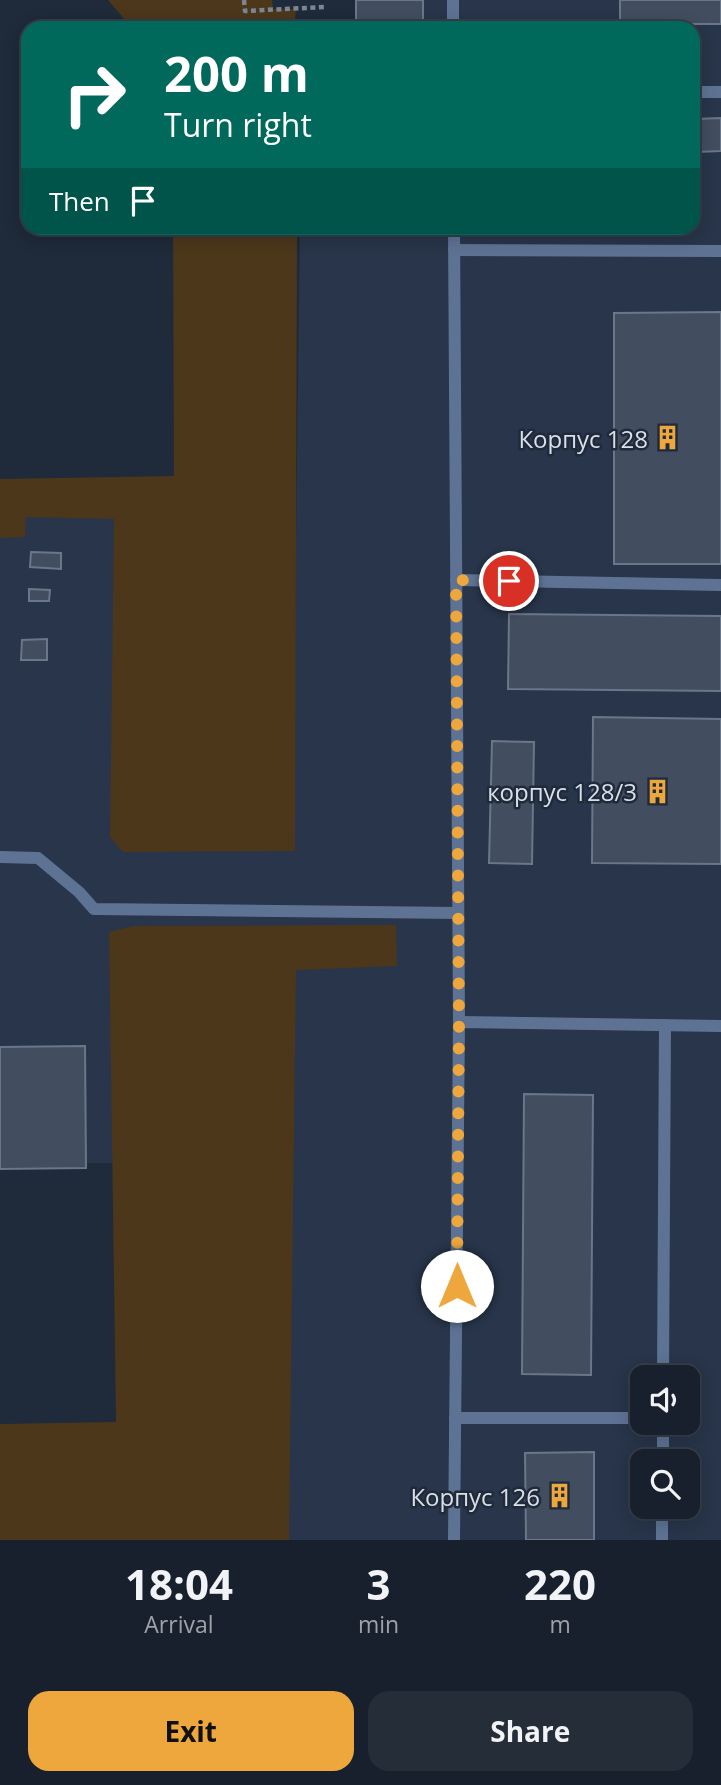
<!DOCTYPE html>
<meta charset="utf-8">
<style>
:root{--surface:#17202c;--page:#242d38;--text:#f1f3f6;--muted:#9ea3a9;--line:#363e48;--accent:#eea73d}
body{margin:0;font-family:"Open Sans",sans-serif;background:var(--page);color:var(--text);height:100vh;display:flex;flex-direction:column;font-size:26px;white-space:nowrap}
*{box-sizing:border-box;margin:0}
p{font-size:23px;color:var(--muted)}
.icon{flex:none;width:38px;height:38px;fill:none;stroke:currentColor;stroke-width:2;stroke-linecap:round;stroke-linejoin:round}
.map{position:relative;height:1540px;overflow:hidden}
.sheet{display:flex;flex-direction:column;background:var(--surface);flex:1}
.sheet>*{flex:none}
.hud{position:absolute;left:21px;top:21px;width:679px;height:214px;border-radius:21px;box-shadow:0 4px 18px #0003,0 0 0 2px var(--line);background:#00695c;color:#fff;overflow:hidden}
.buttons{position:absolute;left:630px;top:1365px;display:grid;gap:14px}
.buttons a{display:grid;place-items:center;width:70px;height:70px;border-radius:14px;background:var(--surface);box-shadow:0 4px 18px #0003,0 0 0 2px var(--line);font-size:35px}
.pin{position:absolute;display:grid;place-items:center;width:60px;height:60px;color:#fff;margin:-30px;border:4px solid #fff;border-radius:50%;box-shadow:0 2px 7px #0007}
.me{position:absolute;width:77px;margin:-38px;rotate:0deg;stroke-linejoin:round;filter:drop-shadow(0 0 5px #0008)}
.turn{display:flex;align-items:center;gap:24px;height:147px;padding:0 28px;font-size:32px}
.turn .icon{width:91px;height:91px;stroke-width:2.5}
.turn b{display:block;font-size:49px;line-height:60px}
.then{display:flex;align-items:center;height:66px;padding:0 28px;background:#0003;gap:14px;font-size:26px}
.eta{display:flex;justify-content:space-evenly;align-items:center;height:119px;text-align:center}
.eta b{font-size:42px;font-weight:700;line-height:49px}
.action{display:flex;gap:14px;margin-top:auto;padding:14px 28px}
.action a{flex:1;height:80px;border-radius:21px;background:var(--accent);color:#111;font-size:28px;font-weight:700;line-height:80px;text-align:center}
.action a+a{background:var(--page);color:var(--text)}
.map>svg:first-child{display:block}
.built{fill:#28354a;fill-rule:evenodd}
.green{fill:#4c371b}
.building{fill:#424d5f;stroke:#6a7689;stroke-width:2}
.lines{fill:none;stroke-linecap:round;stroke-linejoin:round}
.path{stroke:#7d8693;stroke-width:4.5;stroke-dasharray:5 3.5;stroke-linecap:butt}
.service{stroke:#5e7394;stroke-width:12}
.route{stroke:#eea73d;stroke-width:12;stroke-dasharray:0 21.6}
.labels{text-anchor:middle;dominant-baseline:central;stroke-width:5;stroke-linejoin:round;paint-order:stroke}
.poi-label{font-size:24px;fill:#d8dfe9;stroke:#1f2a3a;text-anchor:end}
</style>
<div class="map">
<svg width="721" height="1540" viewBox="0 0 721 1540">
<rect width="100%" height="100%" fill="#1f2a3a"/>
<path class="built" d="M 388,0 L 721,0 L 721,1540 L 288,1540 L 172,1163 L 0,1163 L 0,515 L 165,518 L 292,842 L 300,228 L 693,228 L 693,28 L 387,28 ZM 642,1377 L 688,1377 L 688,1423 L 642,1423 ZM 642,1461 L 688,1461 L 688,1507 L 642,1507 Z"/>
<g class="green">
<polygon points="108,0 272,0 273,9 296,9 294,28 132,28"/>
<polygon points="173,228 297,228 295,851 123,852 110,837 114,519 26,517 25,537 0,538 0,479 174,476"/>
<polygon points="396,925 397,966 296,970 289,1540 0,1540 0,1424 116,1422 109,932 133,926"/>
</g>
<g class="building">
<rect x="356" y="0" width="67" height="28"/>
<rect x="620" y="0" width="101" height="24"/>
<polygon points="721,118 721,151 697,152 696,119"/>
<polygon points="721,312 721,564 614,564 614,313"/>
<polygon points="31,552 61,553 61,569 30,567"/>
<polygon points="29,589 50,590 49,601 29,601"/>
<polygon points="509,614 721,616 721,691 508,689"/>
<polygon points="47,639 47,660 21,660 22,640"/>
<polygon points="593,717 721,719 721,864 592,863"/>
<polygon points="492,741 534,742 532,864 489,863"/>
<polygon points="85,1046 86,1168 0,1169 0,1047"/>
<polygon points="524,1094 593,1095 591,1375 522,1374"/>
<polygon points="594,1452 594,1540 526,1540 525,1453"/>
</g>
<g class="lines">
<polyline class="path" points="244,0 245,11 326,7"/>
<g class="service">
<polyline points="453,0 453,28"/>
<polyline points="693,92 721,92"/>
<polyline points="454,228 459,1022"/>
<polyline points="454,250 721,251"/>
<polyline points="456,580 721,585"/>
<polyline points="0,857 38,858 79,892 94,909 458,913"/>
<polyline points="663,1377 665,1025"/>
<polyline points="455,1418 642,1418"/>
<polyline points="663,1461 663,1423"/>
<polyline points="454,1540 459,1022 721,1026"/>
<polyline points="662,1540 662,1507"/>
</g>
</g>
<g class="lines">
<polyline class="route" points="457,1286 459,1022 456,580 509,581"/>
</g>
<defs>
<symbol id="building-bare" viewBox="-9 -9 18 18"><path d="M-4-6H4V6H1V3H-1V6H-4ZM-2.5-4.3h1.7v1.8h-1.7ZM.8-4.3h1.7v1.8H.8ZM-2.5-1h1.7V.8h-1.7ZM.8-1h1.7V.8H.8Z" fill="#eea73d" stroke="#1f2a3a" stroke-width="2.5" paint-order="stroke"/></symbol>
</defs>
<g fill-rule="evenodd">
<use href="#building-bare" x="650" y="420" width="35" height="35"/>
<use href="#building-bare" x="640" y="774" width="35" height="35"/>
<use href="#building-bare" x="542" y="1478" width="35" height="35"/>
</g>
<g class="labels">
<g class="poi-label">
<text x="648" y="438">Корпус 128</text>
<text x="637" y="791">корпус 128/3</text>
<text x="540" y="1496">Корпус 126</text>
</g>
</g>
</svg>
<div class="buttons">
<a><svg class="icon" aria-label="sound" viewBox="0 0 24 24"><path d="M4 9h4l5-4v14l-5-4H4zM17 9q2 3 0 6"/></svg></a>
<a><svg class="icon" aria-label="search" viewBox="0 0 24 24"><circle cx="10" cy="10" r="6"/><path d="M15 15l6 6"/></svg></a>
</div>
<div class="pin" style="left:509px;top:581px;background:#d93025"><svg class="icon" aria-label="arrive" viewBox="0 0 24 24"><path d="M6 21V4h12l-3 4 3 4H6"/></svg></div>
<svg class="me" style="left:457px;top:1286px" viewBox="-20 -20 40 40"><circle r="19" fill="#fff"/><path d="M0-13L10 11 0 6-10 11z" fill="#eea73d"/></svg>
<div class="hud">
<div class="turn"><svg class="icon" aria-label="right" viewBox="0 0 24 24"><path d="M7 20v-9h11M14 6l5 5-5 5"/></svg><div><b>200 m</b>Turn right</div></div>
<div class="then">Then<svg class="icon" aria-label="arrive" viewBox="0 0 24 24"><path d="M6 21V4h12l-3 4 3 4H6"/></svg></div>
</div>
</div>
<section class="sheet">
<div class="eta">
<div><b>18:04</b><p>Arrival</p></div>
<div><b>3</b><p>min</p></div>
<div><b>220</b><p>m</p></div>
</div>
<div class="action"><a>Exit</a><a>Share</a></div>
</section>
